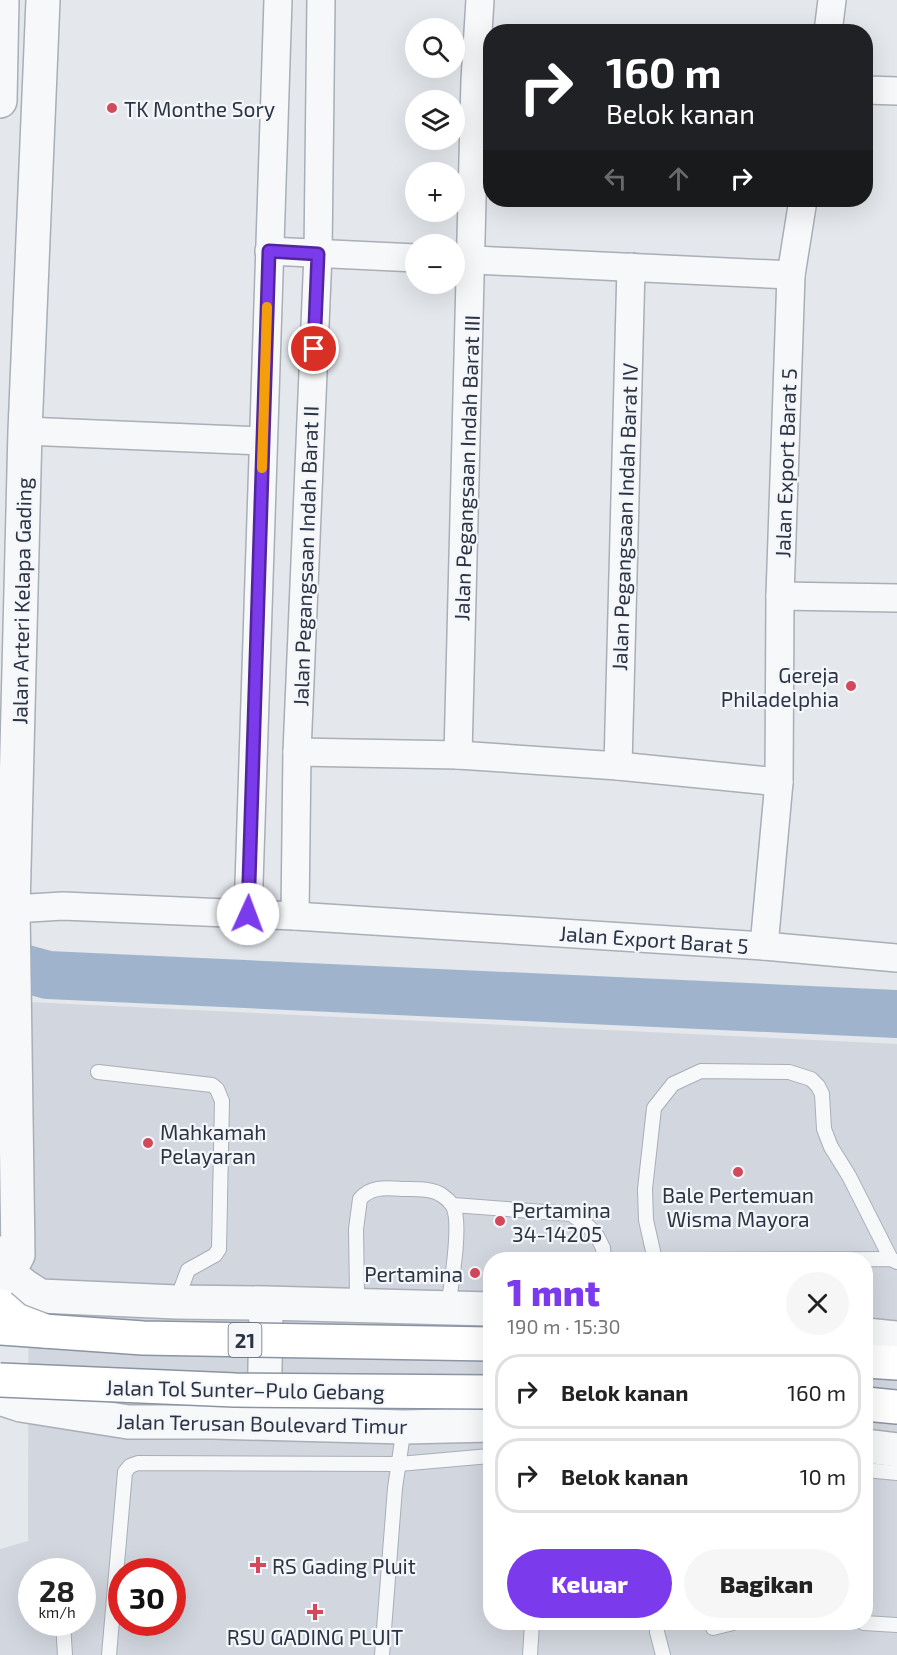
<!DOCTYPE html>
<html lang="id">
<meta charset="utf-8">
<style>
:root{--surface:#fff;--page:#f6f6f6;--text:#222;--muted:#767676;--line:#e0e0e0;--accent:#7c3aed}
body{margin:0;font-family:"Exo 2",sans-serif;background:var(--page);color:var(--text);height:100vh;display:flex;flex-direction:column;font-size:22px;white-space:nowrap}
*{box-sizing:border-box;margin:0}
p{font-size:20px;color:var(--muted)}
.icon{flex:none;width:33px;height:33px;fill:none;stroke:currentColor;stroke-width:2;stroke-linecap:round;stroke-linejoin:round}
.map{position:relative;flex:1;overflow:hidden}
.sheet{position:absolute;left:483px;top:1252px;width:390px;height:378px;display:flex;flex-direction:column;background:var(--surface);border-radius:24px;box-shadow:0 6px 24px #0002}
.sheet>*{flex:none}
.guide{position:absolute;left:483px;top:24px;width:390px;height:183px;border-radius:24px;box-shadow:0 6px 24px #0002;background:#202124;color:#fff;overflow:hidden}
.fabs{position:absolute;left:405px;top:18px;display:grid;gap:12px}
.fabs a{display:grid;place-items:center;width:60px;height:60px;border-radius:50%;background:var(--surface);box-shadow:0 6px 24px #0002;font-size:30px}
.speed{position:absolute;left:18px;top:1558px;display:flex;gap:12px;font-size:30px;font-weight:700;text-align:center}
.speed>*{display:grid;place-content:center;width:78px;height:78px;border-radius:50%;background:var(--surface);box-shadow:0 6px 24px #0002;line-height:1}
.speed small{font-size:15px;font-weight:400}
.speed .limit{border:9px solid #d22;background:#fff;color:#111}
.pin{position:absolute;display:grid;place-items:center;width:51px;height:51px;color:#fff;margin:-26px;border:3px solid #fff;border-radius:50%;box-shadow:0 2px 6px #0007}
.me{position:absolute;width:66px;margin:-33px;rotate:2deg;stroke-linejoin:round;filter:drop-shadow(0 0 4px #0008)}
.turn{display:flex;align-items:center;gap:21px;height:126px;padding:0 24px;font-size:27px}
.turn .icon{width:78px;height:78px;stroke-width:2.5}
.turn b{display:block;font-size:42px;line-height:51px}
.lanes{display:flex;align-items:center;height:57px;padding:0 24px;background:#0003;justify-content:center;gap:30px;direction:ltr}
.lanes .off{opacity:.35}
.round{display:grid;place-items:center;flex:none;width:63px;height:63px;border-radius:32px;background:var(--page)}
.head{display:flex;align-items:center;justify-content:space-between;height:102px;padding:0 24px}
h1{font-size:36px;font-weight:800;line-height:45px;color:var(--accent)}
.action{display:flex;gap:12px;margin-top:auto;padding:12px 24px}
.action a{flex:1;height:69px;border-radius:36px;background:var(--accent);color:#fff;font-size:24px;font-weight:800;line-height:69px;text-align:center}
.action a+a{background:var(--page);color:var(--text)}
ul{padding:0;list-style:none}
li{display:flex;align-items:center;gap:18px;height:75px;margin:0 12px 9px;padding:0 12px;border:3px solid var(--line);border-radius:24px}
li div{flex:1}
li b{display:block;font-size:22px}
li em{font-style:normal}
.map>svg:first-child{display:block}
.built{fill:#d2d6de;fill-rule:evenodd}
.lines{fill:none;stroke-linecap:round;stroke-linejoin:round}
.river{stroke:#9fb4cc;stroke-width:48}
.service-casing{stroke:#a9aeb7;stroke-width:16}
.minor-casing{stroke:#a9aeb7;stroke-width:30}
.tertiary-casing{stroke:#a9aeb7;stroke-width:36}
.motorway-casing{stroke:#8b94a3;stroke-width:36}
.service{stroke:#f7f8fa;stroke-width:14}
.minor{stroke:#f7f8fa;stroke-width:27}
.tertiary{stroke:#f7f8fa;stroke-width:33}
.motorway{stroke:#fff;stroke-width:33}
.secondary-bridge-casing{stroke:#a9aeb7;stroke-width:36;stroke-linecap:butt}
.motorway-bridge-casing{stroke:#8b94a3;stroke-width:36;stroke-linecap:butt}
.secondary-bridge{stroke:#fff;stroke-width:33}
.motorway-bridge{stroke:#fff;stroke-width:33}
.route-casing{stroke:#51269a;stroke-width:15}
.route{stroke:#7c3aed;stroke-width:10}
.slow{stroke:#f59e0b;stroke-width:10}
.poi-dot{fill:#d1495b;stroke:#f4f6f9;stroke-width:2}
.labels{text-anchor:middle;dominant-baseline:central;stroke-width:4.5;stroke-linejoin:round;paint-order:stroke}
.shield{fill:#f4f6f9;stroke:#676e7b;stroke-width:1.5}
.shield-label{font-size:20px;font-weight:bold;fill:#2b3445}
.poi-label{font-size:21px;fill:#2b3445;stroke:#f4f6f9;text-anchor:start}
.street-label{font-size:21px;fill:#2b3445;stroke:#f4f6f9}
</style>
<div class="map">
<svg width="897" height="1655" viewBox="0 0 897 1655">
<rect width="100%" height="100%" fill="#e4e7ec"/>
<path class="built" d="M 29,1002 L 897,1044 L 897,1655 L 0,1655 L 0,1549 L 28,1541 ZM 490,1260 L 866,1260 L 866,1623 L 490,1623 ZM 32,1572 L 82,1572 L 82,1623 L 32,1623 ZM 122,1572 L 172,1572 L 172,1623 L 122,1623 Z"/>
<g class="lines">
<polyline class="river" points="0,962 48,975 897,1014"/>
<defs>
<g id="service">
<polyline points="98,1072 212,1085 217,1089 222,1101 219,1249 215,1255 188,1270 176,1302"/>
<polyline points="453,1205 571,1214 589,1227 597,1236 603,1248 604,1260"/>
<polyline points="655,1260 646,1220 645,1189 654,1108 673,1084 701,1071 789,1072 811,1079 818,1086 822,1094 824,1129 831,1147 849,1176 891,1259"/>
<polyline points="668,1260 891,1259 897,1262"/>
<path d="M 355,1305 L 357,1293 L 356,1229 L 360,1199 C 371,1186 386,1188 403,1189 C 415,1189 433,1188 443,1196 C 446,1198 451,1203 453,1206 C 462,1224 451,1286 448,1307"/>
<polyline points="866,1470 897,1473"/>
<polyline points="63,1623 65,1655"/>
<polyline points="711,1623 713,1628 733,1623"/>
<polyline points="864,1623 897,1625"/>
<polyline points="657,1632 663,1655"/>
<polyline points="109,1655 125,1472 130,1466 138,1463 399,1464 490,1456"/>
<polyline points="382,1655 395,1488 404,1427"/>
<polyline points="530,1655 532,1623"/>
</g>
<g id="minor">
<polyline points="828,32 832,0"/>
<polyline points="866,90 897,91"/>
<polyline points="269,251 416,258"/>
<polyline points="454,259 791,275"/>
<polyline points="25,431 263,441"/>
<polyline points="780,596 897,598"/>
<polyline points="297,752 458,755 618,766 779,782"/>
<polyline points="458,755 475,80 480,0"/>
<polyline points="618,766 631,267"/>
<polyline points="13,909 63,906 295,916 764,946 897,958"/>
<polyline points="248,914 278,0"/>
<polyline points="295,916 297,752 318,254 321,0"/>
<polyline points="764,946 779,782 780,596 791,275 803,200"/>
</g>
<g id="tertiary">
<polyline points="0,101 2,0"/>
<polyline points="1,1253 8,1273 26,1287 40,1296 176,1302 266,1303 490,1309"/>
<polyline points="0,1279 8,1273 18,1255 13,909 25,431 43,0"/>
<polyline points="866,1335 897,1338"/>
<polyline points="0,1398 21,1405 128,1422 213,1422 404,1427 490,1425"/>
<polyline points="264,1420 266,1312"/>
<polyline points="866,1446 897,1450"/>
</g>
<g id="motorway">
<polyline points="866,1361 897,1363"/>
<polyline points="866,1404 897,1407"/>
</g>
</defs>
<use href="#service" class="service-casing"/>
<use href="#minor" class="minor-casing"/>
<use href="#tertiary" class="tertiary-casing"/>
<use href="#motorway" class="motorway-casing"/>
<use href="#service" class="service"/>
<use href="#minor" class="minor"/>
<use href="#tertiary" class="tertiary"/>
<use href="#motorway" class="motorway"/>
<defs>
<polyline id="secondary-bridge" points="0,1306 16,1320 45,1331"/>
<g id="motorway-bridge">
<polyline points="0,1328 143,1338 490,1344"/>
<polyline points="0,1380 235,1390 490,1392"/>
</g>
</defs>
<use href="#secondary-bridge" class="secondary-bridge-casing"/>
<use href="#motorway-bridge" class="motorway-bridge-casing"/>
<use href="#secondary-bridge" class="secondary-bridge"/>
<use href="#motorway-bridge" class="motorway-bridge"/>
</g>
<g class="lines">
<defs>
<polyline id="route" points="248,914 269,251 318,254 314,349"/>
</defs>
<use href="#route" class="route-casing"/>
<use href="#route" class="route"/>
<polyline class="slow" points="262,468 267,307"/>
</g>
<g class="poi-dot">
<circle cx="112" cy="108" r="6"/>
<circle cx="851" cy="686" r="6"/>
<circle cx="148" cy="1143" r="6"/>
<circle cx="738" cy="1172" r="6"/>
<circle cx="500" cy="1221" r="6"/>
<circle cx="475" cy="1273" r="6"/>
<path d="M255 1556h6v6h6v6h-6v6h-6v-6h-6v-6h6z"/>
<path d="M312 1603h6v6h6v6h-6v6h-6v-6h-6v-6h6z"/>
</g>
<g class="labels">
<rect class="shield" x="228.5" y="1323" width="33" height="34" rx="4.5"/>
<g class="shield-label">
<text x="245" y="1340">21</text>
</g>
<g class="poi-label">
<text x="124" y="108">TK Monthe Sory</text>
<text x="839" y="674" text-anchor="end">Gereja<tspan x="839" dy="24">Philadelphia</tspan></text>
<text x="160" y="1131">Mahkamah<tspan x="160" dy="24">Pelayaran</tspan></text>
<text x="738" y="1194" text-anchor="middle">Bale Pertemuan<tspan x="738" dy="24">Wisma Mayora</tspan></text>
<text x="512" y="1209">Pertamina<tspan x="512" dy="24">34-14205</tspan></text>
<text x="463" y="1273" text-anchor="end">Pertamina</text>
<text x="272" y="1565">RS Gading Pluit</text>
<text x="315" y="1636" text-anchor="middle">RSU GADING PLUIT</text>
</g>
<g class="street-label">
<text transform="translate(785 463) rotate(-88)">Jalan Export Barat 5</text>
<text transform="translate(466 468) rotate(-88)">Jalan Pegangsaan Indah Barat III</text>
<text transform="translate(624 517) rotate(-88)">Jalan Pegangsaan Indah Barat IV</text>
<text transform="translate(305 556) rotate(-88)">Jalan Pegangsaan Indah Barat II</text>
<text transform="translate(21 601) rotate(-89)">Jalan Arteri Kelapa Gading</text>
<text transform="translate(654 939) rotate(4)">Jalan Export Barat 5</text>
<text transform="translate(245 1389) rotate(1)">Jalan Tol Sunter–Pulo Gebang</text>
<text transform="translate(262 1423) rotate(1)">Jalan Terusan Boulevard Timur</text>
</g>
</g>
</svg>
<div class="fabs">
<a><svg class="icon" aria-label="search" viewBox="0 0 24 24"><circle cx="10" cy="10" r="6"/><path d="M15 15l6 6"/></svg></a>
<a><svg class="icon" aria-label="layers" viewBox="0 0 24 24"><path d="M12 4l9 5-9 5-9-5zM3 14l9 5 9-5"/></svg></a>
<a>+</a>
<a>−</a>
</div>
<div class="speed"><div>28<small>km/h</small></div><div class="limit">30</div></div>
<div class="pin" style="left:314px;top:349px;background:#d93025"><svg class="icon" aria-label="arrive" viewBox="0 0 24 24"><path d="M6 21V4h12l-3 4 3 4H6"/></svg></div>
<svg class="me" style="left:248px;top:914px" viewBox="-20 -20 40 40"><circle r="19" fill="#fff"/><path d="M0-13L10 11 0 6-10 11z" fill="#7c3aed"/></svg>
<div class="guide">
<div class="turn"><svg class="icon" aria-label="right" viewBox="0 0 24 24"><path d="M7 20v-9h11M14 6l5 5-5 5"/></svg><div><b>160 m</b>Belok kanan</div></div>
<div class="lanes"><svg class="icon off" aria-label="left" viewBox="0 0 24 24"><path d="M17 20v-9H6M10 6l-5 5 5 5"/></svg><svg class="icon off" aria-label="ahead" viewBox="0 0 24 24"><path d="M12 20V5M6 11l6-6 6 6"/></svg><svg class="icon" aria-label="right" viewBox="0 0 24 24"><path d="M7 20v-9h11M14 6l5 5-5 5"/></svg></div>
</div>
<section class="sheet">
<div class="head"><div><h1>1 mnt</h1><p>190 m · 15:30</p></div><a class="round"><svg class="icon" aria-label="close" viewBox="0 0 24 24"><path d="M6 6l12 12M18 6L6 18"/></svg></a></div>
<ul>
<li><svg class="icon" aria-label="right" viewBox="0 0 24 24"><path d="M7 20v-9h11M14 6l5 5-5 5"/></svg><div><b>Belok kanan</b></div><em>160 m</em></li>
<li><svg class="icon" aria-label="right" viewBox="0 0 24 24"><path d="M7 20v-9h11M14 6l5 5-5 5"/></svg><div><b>Belok kanan</b></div><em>10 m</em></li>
</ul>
<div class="action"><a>Keluar</a><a>Bagikan</a></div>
</section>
</div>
